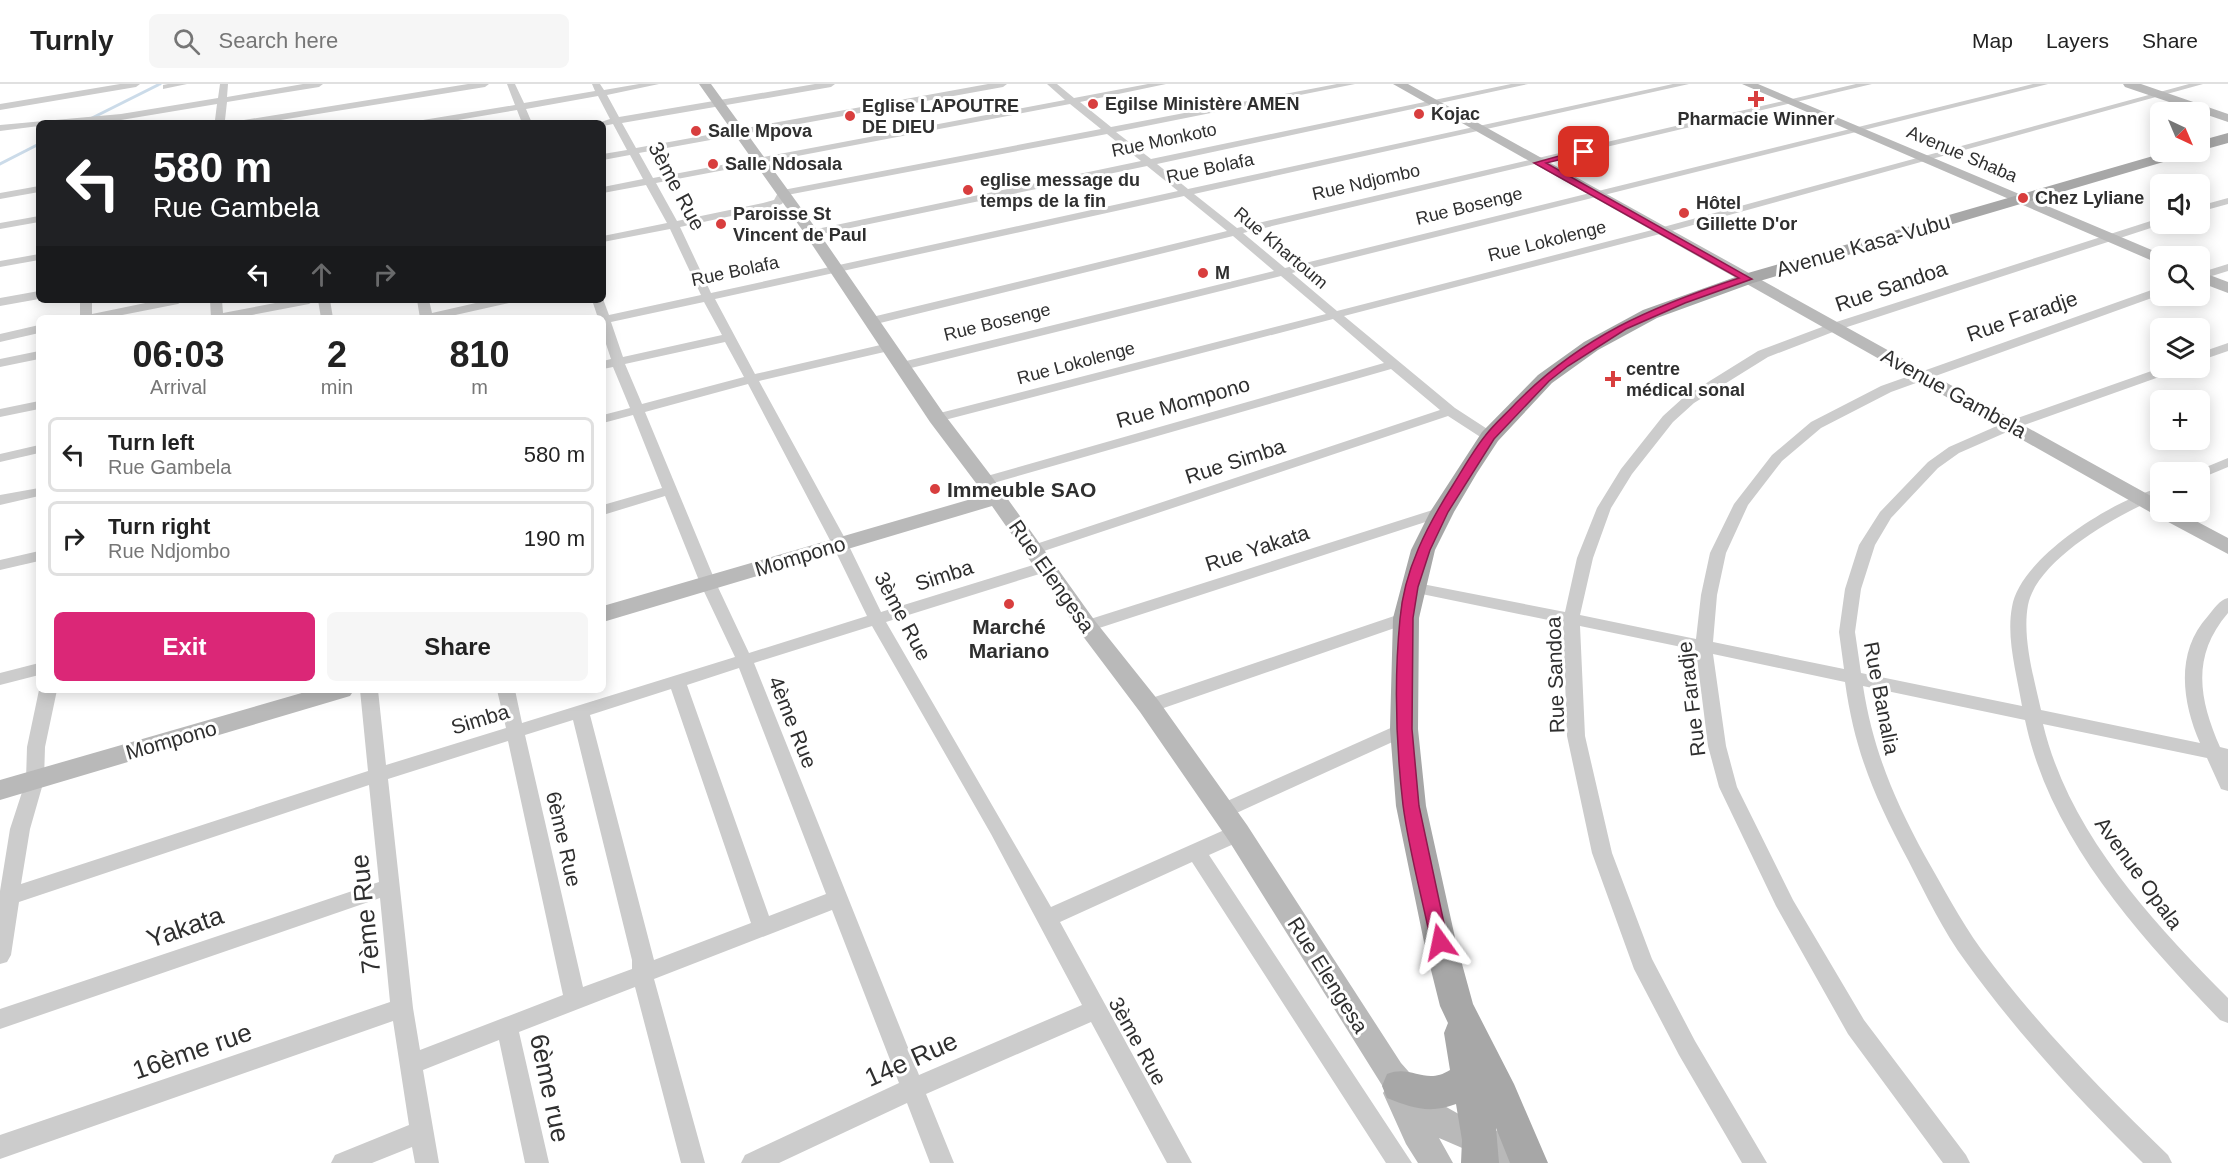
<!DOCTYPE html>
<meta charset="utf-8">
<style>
:root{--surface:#fff;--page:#f6f6f6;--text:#222;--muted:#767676;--line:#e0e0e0;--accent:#db2777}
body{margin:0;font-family:Helvetica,sans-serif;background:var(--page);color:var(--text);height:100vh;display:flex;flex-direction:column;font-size:22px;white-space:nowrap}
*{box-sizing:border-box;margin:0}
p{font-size:20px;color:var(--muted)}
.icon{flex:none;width:33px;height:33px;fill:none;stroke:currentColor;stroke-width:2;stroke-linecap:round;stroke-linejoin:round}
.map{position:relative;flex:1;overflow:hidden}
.drawer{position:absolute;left:36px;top:231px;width:570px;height:378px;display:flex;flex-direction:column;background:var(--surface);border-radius:9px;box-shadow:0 3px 15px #0003}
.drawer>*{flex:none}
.top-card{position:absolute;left:36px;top:36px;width:570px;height:183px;border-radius:9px;box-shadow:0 3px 15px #0003;background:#202124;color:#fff;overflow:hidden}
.needle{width:39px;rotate:136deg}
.controls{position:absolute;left:2150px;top:18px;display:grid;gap:12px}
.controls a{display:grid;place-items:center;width:60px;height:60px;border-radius:9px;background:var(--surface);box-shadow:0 3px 15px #0003;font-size:30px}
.pin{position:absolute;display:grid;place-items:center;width:51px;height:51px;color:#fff;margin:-26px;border-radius:12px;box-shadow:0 3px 9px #0006}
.me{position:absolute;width:66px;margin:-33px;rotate:348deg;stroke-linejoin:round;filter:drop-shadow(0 0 4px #0008)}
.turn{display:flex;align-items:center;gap:21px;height:126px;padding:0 18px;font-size:27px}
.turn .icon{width:78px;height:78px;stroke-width:2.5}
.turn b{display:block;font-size:42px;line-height:51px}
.lanes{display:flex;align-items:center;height:57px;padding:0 18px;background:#0003;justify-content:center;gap:30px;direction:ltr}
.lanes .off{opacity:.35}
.eta{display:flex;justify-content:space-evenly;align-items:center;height:102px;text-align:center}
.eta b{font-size:36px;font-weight:600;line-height:42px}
.cta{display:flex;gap:12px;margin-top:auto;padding:12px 18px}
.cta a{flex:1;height:69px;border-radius:9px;background:var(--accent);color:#fff;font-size:24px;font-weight:600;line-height:69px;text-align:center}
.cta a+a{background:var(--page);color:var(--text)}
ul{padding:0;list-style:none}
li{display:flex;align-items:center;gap:18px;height:75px;margin:0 12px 9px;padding:0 6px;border:3px solid var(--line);border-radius:9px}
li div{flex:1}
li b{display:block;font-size:22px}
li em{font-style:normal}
header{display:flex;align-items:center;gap:36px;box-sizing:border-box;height:84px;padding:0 30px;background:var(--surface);border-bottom:2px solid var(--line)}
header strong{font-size:28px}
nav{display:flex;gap:33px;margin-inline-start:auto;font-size:21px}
.search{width:420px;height:54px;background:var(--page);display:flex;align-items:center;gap:15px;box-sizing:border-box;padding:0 21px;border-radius:9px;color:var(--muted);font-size:22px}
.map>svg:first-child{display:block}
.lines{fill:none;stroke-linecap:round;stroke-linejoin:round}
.stream{stroke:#cbdbe9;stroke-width:3}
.street{fill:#ccc;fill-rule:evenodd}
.secondary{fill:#b9b9b9;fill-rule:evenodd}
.primary{fill:#a7a7a7;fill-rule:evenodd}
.route{fill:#db2777;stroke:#8e194d;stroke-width:1.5}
.poi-dot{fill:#d83e3e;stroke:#fff;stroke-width:2}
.labels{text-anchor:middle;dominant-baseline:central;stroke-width:6;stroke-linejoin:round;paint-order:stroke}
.far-poi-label{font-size:18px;font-weight:bold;fill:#2f2f2f;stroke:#fff;text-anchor:start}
.far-street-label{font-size:18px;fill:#2f2f2f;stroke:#fff}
.street-label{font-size:21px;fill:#2f2f2f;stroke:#fff}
.poi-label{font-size:21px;font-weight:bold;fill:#2f2f2f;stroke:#fff;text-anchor:start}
.near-street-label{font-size:26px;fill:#2f2f2f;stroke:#fff}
</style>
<header>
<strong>Turnly</strong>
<div class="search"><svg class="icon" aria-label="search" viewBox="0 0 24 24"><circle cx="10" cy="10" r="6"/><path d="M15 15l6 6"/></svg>Search here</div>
<nav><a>Map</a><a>Layers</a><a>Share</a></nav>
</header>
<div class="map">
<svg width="2228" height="1079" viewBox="0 0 2228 1079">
<rect width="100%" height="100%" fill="#fff"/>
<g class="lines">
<g class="stream">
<polyline points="82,39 160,0"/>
<polyline points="0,80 39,60"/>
</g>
<g class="street">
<polygon points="120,0 140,0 136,3 0,26 0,20"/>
<polygon points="168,0 187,0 163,5 163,1"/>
<polygon points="220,0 228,0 227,13 303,0 323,0 319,3 227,18 225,36 220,39 215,36 217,20 121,36 39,39 39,42 0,47 0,41 121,30 218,14"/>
<polygon points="468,0 489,0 485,3 262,39 239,39 244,36"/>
<path d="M 507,0 L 515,0 L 524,19 L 595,7 L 592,0 L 600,0 L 604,6 L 639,0 L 659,0 L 607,11 L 619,33 L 815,0 L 835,0 L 831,3 L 622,39 L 636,64 L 988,0 L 1007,0 L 1003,3 L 639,69 L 653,94 L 1065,16 L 1047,0 L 1057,0 L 1074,14 L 1148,0 L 1166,0 L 1080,18 L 1111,43 L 1337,0 L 1355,0 L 1116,48 L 1151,75 L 1511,0 L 1528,0 L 1157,80 L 1188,105 L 1673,0 L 1689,0 L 1194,110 L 1237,144 L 1856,0 L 1872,0 L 1243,149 L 1285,184 L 2033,0 L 2048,0 L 1292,189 L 1337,227 L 1656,145 L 2189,0 L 2203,0 L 1664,149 L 1344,232 L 1455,324 L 1495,350 L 1497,353 L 1495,356 L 1485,356 L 1448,332 L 1032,471 L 1024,466 L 1027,463 L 1440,326 L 1391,285 L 990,400 L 980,400 L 978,397 L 980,394 L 1384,279 L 1333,235 L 937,338 L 930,334 L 932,331 L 1326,230 L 1281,192 L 903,286 L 897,282 L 898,279 L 1274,187 L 1233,152 L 872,241 L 866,237 L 868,234 L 1227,147 L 1184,112 L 715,215 L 755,290 L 889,259 L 895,263 L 893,266 L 759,297 L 848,460 L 881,528 L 1043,478 L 1051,483 L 1049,487 L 886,538 L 1051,823 L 1231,743 L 1238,741 L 1245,743 L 1248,749 L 1245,755 L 1209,771 L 1412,1079 L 1386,1079 L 1192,778 L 1060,838 L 1192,1079 L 1167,1079 L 1091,938 L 926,1010 L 954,1079 L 930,1079 L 907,1019 L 779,1079 L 741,1079 L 745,1071 L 899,999 L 832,826 L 654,895 L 705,1079 L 681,1079 L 635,903 L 519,948 L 549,1079 L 525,1079 L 499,956 L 423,986 L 439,1079 L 415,1079 L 412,1063 L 372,1079 L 331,1079 L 335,1071 L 409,1041 L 393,937 L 0,1075 L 0,1051 L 390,918 L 380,814 L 0,945 L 0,925 L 379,798 L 369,701 L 19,818 L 11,871 L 7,878 L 0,880 L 0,807 L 10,745 L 26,696 L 27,663 L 39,606 L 57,606 L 45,663 L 44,696 L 30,745 L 21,800 L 368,687 L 360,606 L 378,606 L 386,681 L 506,644 L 497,606 L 515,606 L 522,639 L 735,573 L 700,499 L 665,412 L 603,431 L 603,421 L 662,404 L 633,331 L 603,339 L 603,331 L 630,324 L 613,283 L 603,285 L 603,277 L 611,275 L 603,251 L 603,234 L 598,234 L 592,216 L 603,215 L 609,231 L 701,211 L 670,145 L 603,158 L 603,152 L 667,139 L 646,101 L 603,109 L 603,103 L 643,95 L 630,71 L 603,76 L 603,70 L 627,66 L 613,40 L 603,42 L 603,39 L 598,39 L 610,35 L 598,12 L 526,25 L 532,39 L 522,39 L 517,26 L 440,39 L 418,39 L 423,36 L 515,21 ZM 1070,20 L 1101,45 L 783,106 L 779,107 L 774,116 L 763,119 L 677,137 L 656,99 ZM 1107,50 L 1141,77 L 812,146 L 806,149 L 812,152 L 1147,82 L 1178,107 L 711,209 L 680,143 L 769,124 L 782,120 L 787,111 ZM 704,218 L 722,251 L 623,273 L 611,238 ZM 725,258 L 744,293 L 642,320 L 625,280 ZM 748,300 L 832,460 L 867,532 L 749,569 L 716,499 L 645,328 ZM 872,542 L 991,750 L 1082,921 L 919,991 L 754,579 ZM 739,584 L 826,810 L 769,832 L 687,601 ZM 671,605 L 751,839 L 654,876 L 590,631 ZM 573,636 L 632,876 L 632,885 L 583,903 L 525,651 ZM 508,657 L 563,911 L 420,966 L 413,924 L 388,695 Z"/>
<polygon points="39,102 39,108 0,115 0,109"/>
<polygon points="2228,114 2228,120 2199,128 2199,122"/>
<polygon points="39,132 39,138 0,145 0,139"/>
<path d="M 2160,134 L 2160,140 L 2163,140 L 1838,246 L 1768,273 L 1694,319 L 1673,338 L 1632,390 L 1611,424 L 1593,474 L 1580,531 L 1696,555 L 1701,511 L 1710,469 L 1734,420 L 1772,371 L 1811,338 L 1881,302 L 2160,203 L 2160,211 L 1891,308 L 1821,344 L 1782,377 L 1748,421 L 1726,469 L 1717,511 L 1713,558 L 1844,585 L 1839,548 L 1845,505 L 1859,461 L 1880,428 L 1928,378 L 1949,363 L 2006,338 L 2160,284 L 2177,284 L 2176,287 L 2016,344 L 1959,369 L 1938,384 L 1891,434 L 1875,461 L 1861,505 L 1855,548 L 1861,589 L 2022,622 C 2017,591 2006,554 2012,523 C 2020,473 2115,415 2160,404 L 2160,413 C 2120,429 2037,475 2028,521 C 2022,554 2034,594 2041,626 L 2200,659 C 2182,618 2175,568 2208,532 C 2214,525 2219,516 2228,514 L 2228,529 C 2191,572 2199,615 2220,663 L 2228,665 L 2228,707 L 2221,705 L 2207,674 L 2043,640 C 2069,749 2152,837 2228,914 L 2228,939 L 2220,936 C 2139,851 2050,755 2025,636 L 1863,602 C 1873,666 1894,715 1925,772 C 1943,803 1960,836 1981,865 C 2036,940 2102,1007 2168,1071 L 2172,1079 L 2143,1079 C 2080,1017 2018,950 1966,878 C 1943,847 1926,811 1908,776 C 1875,714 1855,669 1845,598 L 1713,570 L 1726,662 L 1737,703 L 1793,816 L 1864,936 L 1966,1071 L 1970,1079 L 1943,1079 L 1848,950 L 1776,822 L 1719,703 L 1708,662 L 1696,566 L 1580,542 L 1585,652 L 1612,769 L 1652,875 L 1695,957 L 1767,1079 L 1742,1079 L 1679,971 L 1634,885 L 1592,769 L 1567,652 L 1563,539 L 1412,508 L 1406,507 L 1404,503 L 1406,499 L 1412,498 L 1565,528 L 1577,474 L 1597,424 L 1621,385 L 1663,332 L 1684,313 L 1758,267 L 1830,240 Z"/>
<polygon points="39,170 39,176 0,183 0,177"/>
<polygon points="2228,180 2228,187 2199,196 2199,189"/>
<polygon points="39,207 39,215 0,222 0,214"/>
<polygon points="80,216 92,216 92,230 160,216 184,216 178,220 107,234 80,234"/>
<polygon points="210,216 222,216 223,229 291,216 315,216 309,220 236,234 211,234"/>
<polygon points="318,216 330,216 333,234 321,234"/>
<polygon points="417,216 429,216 432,229 489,216 511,216 509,219 442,234 420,234"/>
<polygon points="39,241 39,249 0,258 0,250"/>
<polygon points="2228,259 2228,267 2199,277 2199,269"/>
<polygon points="39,267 39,275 0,283 0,275"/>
<polygon points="39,317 39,325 0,333 0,325"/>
<polygon points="39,361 39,369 0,378 0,370"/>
<polygon points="2228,374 2228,383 2199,395 2199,388 2194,388"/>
<polygon points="39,404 39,412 0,421 0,411"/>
<polygon points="1442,423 1449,428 1447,431 1093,546 1081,546 1079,542 1081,538"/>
<polygon points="39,467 39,477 0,486 0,476"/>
<polygon points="1406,528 1412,530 1414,534 1412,538 1155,627 1149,628 1143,627 1140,622 1143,617"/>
<polygon points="39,579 39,591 0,601 0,589"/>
<polygon points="1404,638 1410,640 1413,645 1410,650 1230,732 1223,735 1216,732 1213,727 1216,722"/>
</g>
<g class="secondary">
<polygon points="699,0 711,0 817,146 944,330 992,393 1095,537 1158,616 1247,741 1401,979 1432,1014 1441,1020 1464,1033 1540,1065 1544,1076 1543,1079 1497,1079 1439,1054 1453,1079 1418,1079 1406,1060 1383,1009 1385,1006 1229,757 1140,628 1079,547 992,422 603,538 603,522 985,411 930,338 805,150"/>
<polygon points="1393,0 1408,0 2160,417 2160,428 2179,428 2228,454 2228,470 2157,432"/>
<polygon points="1742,0 1758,0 2166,172 2160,172 2160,180 2155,178"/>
<polygon points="2123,0 2141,0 2228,30 2228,38 2125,3"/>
<polygon points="2199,187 2228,198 2228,209 2199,198"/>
<polygon points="312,606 354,606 350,612 0,716 0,696"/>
</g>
<g class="primary">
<polygon points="2228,49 2228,59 2199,67 2199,57"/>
<path d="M 2167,68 L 2190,68 L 2187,71 L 1753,199 L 1657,234 L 1598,266 L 1552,299 L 1498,357 L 1477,389 L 1454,428 L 1435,466 L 1419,534 L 1418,645 L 1426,722 L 1456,858 L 1473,920 L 1514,1000 L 1548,1079 L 1510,1079 L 1496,1044 L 1499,1079 L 1461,1079 L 1462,1056 L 1456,1020 C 1430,1030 1412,1024 1387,1014 L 1382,1002 L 1387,990 C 1412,980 1425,1002 1450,986 L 1444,949 L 1448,939 L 1440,922 L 1424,858 L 1396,722 L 1390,645 L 1393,534 L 1411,466 L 1430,428 L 1482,348 L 1538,291 L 1584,258 L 1643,226 L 1741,191 Z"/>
</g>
</g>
<path class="route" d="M 1584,65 L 1587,66 L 1587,69 L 1546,79 L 1752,195 L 1685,219 L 1626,245 L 1568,282 L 1549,297 L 1494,355 L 1448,428 L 1430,466 L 1418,503 L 1413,534 L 1412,645 L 1419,722 L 1448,858 L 1446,864 L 1440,866 L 1433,864 L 1431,858 C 1422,813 1409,767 1403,721 C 1396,660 1394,596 1400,535 C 1404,486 1427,442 1453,401 C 1463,385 1473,367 1485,352 C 1494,340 1506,330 1516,319 C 1582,252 1651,223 1739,194 L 1534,79 Z"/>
<g class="poi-dot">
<path d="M1753 6h6v6h6v6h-6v6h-6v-6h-6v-6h6z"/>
<circle cx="1093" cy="20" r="6"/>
<circle cx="1419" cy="30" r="6"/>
<circle cx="850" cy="32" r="6"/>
<circle cx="696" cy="47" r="6"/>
<circle cx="713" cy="80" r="6"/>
<circle cx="968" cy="106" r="6"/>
<circle cx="2023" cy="114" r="6"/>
<circle cx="1684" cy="129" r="6"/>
<circle cx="721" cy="140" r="6"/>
<circle cx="1203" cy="189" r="6"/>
<path d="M1610 286h6v6h6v6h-6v6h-6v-6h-6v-6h6z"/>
<circle cx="935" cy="405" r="6"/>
<circle cx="1009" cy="520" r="6"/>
</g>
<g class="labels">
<g class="far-poi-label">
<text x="1105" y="20">Egilse Ministère AMEN</text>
<text x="862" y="22">Eglise LAPOUTRE<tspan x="862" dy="21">DE DIEU</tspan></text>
<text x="1431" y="30">Kojac</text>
<text x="1756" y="35" text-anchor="middle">Pharmacie Winner</text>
<text x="708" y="47">Salle Mpova</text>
<text x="725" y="80">Salle Ndosala</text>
<text x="980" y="96">eglise message du<tspan x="980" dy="21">temps de la fin</tspan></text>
<text x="2035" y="114">Chez Lyliane</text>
<text x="1696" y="119">Hôtel<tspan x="1696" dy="21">Gillette D'or</tspan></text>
<text x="733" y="130">Paroisse St<tspan x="733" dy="21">Vincent de Paul</tspan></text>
<text x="1215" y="189">M</text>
<text x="1626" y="285">centre<tspan x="1626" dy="21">médical sonal</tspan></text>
</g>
<g class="far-street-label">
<text transform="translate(1164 56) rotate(-12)">Rue Monkoto</text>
<text transform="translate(1962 70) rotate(23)">Avenue Shaba</text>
<text transform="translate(1210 84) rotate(-12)">Rue Bolafa</text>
<text transform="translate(1366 98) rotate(-13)">Rue Ndjombo</text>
<text transform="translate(1469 122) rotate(-14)">Rue Bosenge</text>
<text transform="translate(1547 157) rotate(-14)">Rue Lokolenge</text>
<text transform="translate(1281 164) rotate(40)">Rue Khartoum</text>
<text transform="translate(735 187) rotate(-12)">Rue Bolafa</text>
<text transform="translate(997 238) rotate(-14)">Rue Bosenge</text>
<text transform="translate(1076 279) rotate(-15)">Rue Lokolenge</text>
</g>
<g class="street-label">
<text transform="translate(677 102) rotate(62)">3ème Rue</text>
<text transform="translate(1863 161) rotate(-16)">Avenue Kasa-Vubu</text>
<text transform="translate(1891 202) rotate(-19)">Rue Sandoa</text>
<text transform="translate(2022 232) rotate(-19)">Rue Faradje</text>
<text transform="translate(1954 309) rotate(29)">Avenue Gambela</text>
<text transform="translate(1183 318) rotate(-16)">Rue Mompono</text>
<text transform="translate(1235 377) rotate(-18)">Rue Simba</text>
<text transform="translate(1257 464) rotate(-18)">Rue Yakata</text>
<text transform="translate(800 472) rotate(-17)">Mompono</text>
<text transform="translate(944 491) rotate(-18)">Simba</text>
<text transform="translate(1052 492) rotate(55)">Rue Elengesa</text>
<text transform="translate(903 532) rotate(62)">3ème Rue</text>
<text transform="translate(1555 591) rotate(-92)">Rue Sandoa</text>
<text transform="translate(1882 614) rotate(79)">Rue Banalia</text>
<text transform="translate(1691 615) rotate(-97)">Rue Faradje</text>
<text transform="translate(480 635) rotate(-17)">Simba</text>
<text transform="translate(793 638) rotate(68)">4ème Rue</text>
<text transform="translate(171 656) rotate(-16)">Mompono</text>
<text transform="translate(564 755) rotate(77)">6ème Rue</text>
<text transform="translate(2139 789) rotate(54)">Avenue Opala</text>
<text transform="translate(1328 891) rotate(58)">Rue Elengesa</text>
<text transform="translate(1138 957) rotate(61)">3ème Rue</text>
</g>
<g class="poi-label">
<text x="947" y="405">Immeuble SAO</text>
<text x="1009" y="542" text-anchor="middle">Marché<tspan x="1009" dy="24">Mariano</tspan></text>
</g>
<g class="near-street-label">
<text transform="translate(365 830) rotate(-96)">7ème Rue</text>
<text transform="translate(185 843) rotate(-19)">Yakata</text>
<text transform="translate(192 967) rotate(-19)">16ème rue</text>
<text transform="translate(911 975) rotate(-24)">14e Rue</text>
<text transform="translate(550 1004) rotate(78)">6ème rue</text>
</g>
</g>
</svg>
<div class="controls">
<a><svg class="needle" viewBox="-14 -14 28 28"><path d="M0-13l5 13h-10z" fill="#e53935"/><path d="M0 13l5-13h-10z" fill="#767676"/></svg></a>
<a><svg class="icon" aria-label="sound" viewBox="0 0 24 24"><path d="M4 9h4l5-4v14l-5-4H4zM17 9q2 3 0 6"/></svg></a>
<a><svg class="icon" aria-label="search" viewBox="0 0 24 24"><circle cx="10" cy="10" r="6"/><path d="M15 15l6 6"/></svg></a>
<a><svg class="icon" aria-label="layers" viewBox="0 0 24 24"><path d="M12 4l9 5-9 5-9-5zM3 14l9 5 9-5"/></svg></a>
<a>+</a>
<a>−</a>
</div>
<div class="pin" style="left:1584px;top:68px;background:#d93025"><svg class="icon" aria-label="arrive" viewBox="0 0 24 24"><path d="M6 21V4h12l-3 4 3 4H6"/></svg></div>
<svg class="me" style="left:1440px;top:858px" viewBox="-20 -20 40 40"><path d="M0-17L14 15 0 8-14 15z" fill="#db2777" stroke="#fff" stroke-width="4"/></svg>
<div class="top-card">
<div class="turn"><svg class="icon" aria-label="left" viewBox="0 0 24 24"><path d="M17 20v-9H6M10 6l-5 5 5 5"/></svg><div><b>580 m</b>Rue Gambela</div></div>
<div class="lanes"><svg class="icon" aria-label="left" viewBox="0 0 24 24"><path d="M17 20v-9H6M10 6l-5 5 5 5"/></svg><svg class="icon off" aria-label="ahead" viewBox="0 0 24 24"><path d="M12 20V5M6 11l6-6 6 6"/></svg><svg class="icon off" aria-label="right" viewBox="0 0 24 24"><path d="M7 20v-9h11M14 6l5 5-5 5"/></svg></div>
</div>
<section class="drawer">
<div class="eta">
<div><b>06:03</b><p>Arrival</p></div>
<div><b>2</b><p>min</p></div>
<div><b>810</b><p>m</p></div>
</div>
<ul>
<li><svg class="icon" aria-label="left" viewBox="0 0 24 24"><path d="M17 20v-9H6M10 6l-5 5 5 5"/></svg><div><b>Turn left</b><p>Rue Gambela</p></div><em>580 m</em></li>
<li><svg class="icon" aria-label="right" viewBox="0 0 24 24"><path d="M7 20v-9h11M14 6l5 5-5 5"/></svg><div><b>Turn right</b><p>Rue Ndjombo</p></div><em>190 m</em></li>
</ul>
<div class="cta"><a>Exit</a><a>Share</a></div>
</section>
</div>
